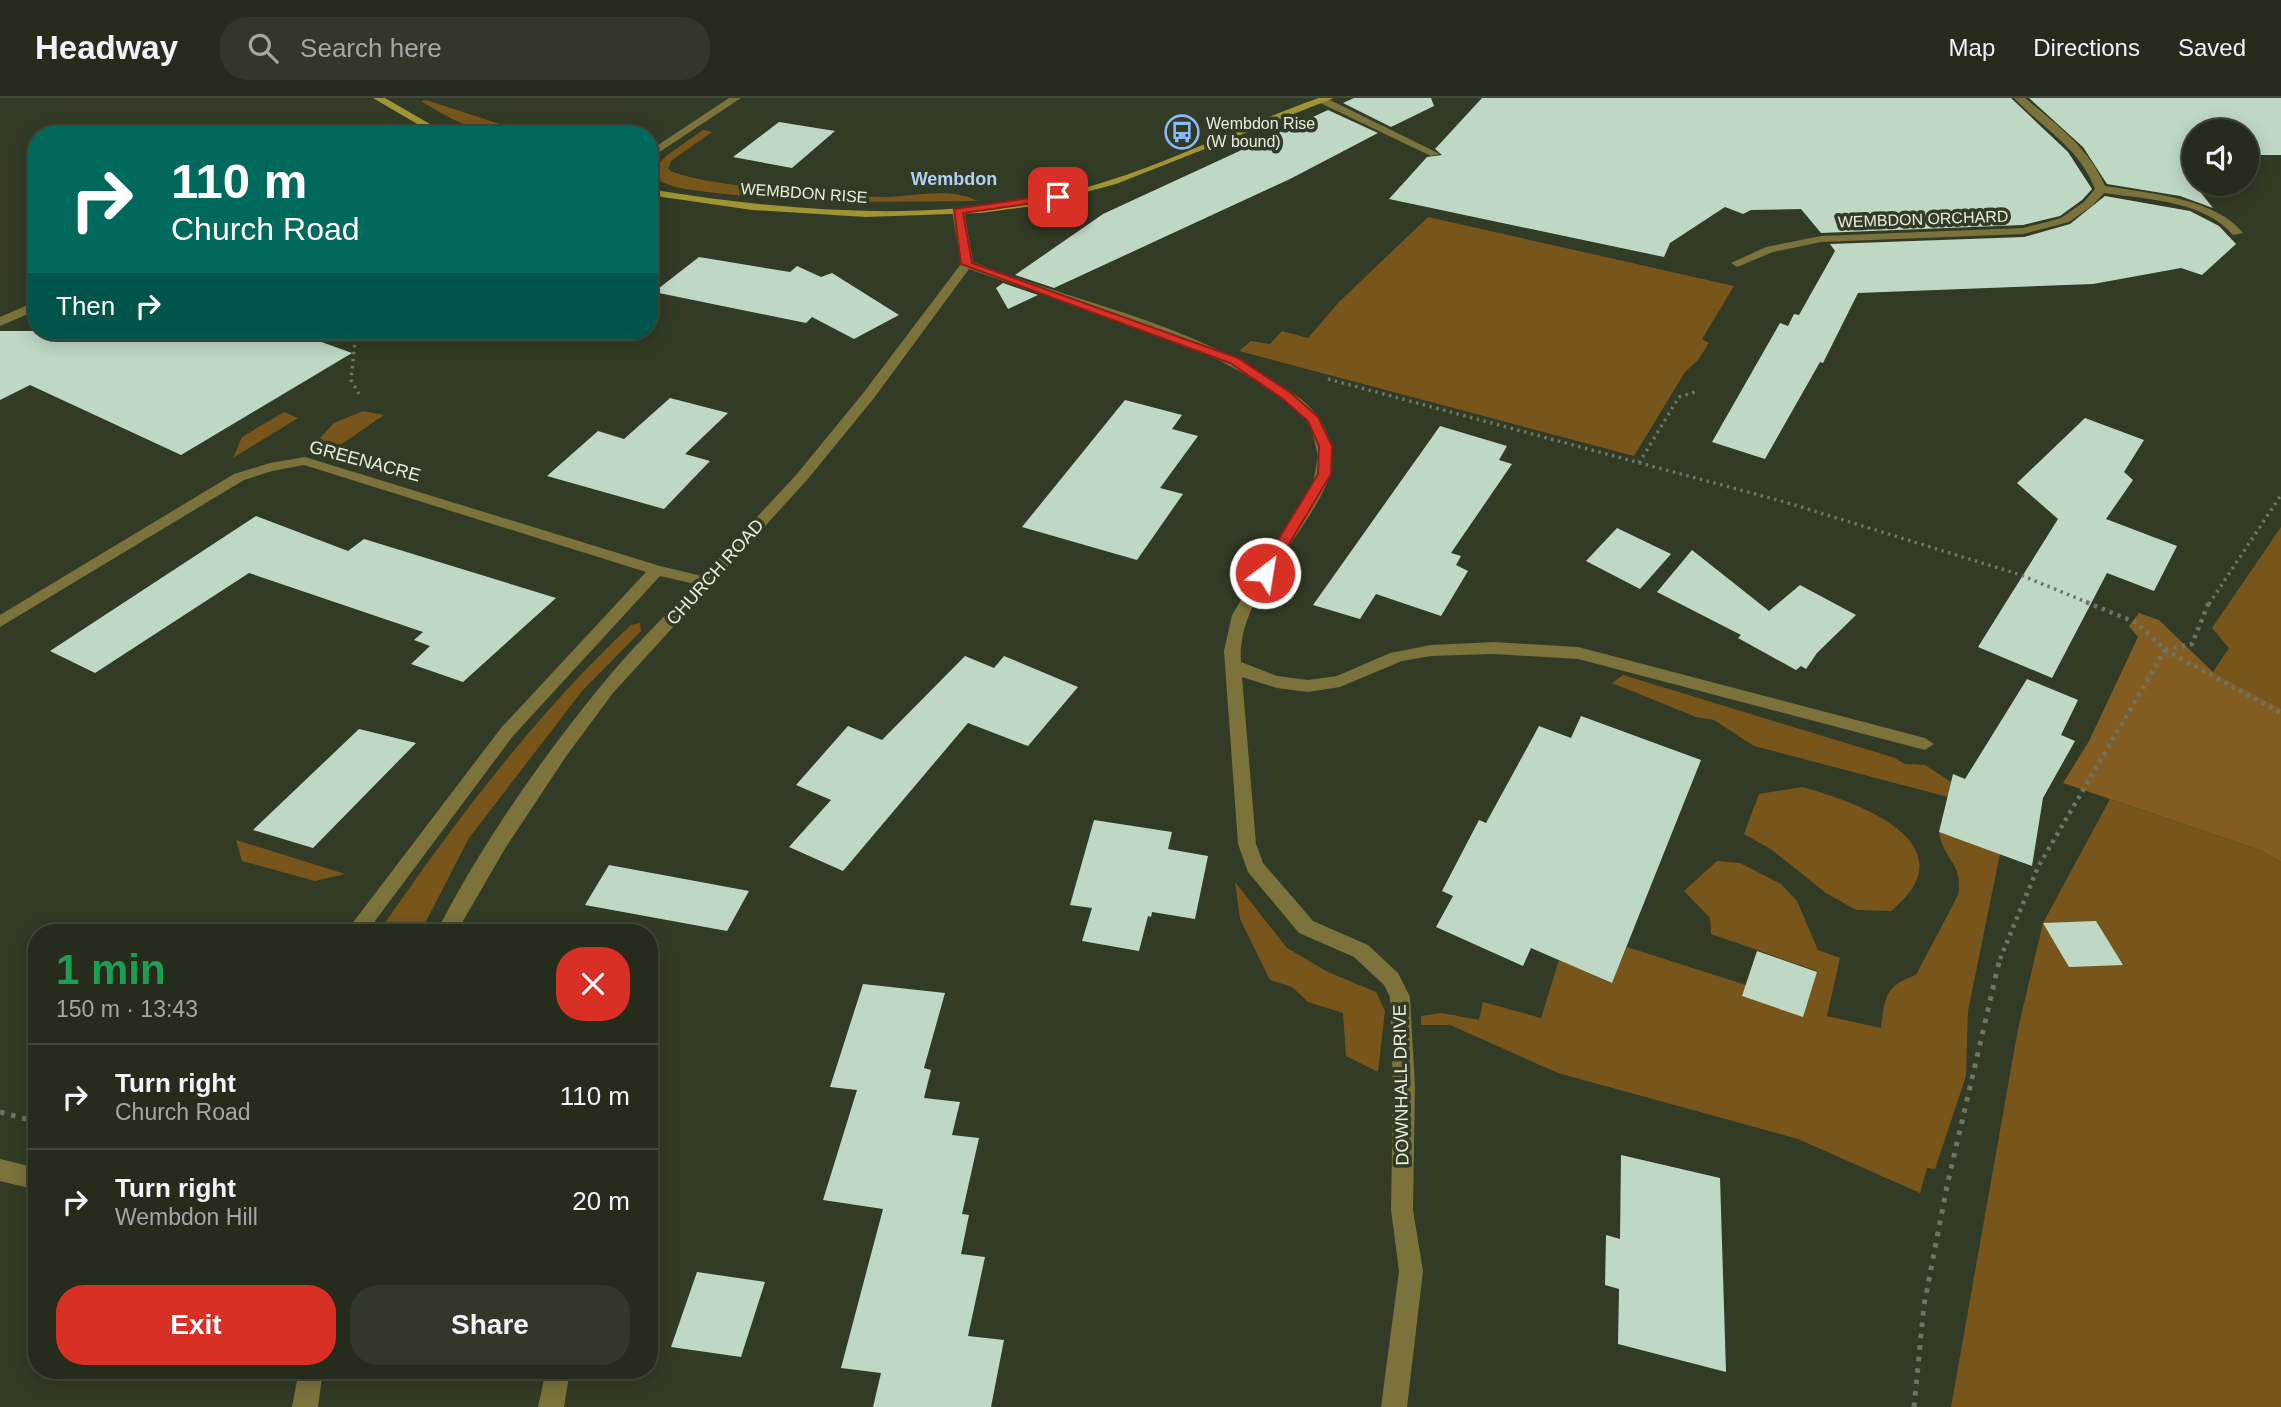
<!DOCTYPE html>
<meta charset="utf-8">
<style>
:root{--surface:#262c1c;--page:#323829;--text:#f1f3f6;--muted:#a4a7a3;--line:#42483b;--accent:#d93025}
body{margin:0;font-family:Arial,sans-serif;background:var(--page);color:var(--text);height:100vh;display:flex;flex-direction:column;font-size:26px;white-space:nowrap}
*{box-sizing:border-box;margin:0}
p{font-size:23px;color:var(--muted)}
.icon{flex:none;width:38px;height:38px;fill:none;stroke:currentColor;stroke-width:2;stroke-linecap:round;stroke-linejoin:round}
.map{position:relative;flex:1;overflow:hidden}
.drawer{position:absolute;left:28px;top:826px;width:630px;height:455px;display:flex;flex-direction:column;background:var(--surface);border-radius:28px;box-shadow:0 4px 18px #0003,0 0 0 2px var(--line)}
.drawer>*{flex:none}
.guide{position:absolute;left:28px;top:28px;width:630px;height:214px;border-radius:28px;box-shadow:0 4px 18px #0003,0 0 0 2px var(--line);background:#00695c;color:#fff;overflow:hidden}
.controls{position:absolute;left:2182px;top:21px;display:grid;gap:14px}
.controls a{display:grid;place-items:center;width:77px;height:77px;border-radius:50%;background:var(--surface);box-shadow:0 4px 18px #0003,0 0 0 2px var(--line);font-size:35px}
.pin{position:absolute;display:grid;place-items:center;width:60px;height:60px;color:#fff;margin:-30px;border-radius:14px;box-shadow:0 4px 10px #0006}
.me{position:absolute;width:77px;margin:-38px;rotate:31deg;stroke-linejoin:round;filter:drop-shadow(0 0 5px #0008)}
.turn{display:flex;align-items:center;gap:24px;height:147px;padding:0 28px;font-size:32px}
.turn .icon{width:91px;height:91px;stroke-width:2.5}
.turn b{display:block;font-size:49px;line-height:60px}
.then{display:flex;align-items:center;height:66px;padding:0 28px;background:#0003;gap:14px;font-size:26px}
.round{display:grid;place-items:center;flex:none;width:74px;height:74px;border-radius:28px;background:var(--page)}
.head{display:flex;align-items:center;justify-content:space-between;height:119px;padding:0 28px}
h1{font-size:42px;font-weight:700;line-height:52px;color:#1e9e55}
.action{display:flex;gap:14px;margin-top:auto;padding:14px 28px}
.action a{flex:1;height:80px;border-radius:28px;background:var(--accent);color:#fff;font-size:28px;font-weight:700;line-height:80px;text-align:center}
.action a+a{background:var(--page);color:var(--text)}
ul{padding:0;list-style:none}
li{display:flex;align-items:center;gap:21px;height:105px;padding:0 28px;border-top:2px solid var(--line)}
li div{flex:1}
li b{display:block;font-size:26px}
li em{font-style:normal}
header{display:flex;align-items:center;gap:42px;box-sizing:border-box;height:98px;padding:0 35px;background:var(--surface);border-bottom:2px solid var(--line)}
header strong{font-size:33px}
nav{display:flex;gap:38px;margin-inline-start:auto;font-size:24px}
.search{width:490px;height:63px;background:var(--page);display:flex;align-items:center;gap:18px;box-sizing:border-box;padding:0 24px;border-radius:28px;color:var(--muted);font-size:26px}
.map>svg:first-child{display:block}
.green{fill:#78551b}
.forest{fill:#825c20}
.building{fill:#bed8c4}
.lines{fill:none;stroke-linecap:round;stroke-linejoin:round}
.path-far2{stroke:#6d7662;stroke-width:3.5;stroke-dasharray:2.5 4.5;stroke-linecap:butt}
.path-far1{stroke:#6d7662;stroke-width:4.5;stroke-dasharray:3.5 5;stroke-linecap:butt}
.path{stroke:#6d7662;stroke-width:5;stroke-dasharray:4.5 7;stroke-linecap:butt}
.service{fill:#7b733b;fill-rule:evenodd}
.minor{fill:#7b733b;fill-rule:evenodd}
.secondary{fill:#a19432;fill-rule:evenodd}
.route{fill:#d93025;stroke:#8d1f18;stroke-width:2}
.labels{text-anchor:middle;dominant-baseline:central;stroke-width:7;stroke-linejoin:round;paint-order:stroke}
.far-poi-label{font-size:16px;fill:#e9f0e2;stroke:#323b25;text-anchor:start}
.far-street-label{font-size:16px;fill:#e9f0e2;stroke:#323b25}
.far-quarter-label{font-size:18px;font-weight:bold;fill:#b3cff4;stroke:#323b25}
.street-label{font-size:18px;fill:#e9f0e2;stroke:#323b25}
</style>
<header>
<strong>Headway</strong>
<div class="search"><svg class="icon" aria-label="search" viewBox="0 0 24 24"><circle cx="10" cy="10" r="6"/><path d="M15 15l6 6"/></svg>Search here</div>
<nav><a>Map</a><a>Directions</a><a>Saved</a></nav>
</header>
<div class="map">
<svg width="2281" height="1309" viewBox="0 0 2281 1309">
<rect width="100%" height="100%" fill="#323b25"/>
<g class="green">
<path d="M 426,2 L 534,37 C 482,37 465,30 421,3 Z"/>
<path d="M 703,32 L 712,34 L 671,63 L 668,71 C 691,88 851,99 887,99 C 915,98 953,89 977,103 C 893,104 809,106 725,96 C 705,93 681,93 662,84 C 656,82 655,77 654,71 L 666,58 Z"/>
<polygon points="1428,119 1734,188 1702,241 1709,245 1698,262 1685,274 1634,358 1239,253 1251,243 1270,246 1282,233 1308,240 1339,204"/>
<polygon points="363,313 384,317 333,352 320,340 334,325"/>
<polygon points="284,314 298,320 233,360 242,339"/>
<polygon points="2281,429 2281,610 2213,574 2229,550 2212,530"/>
<path d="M 640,525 L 641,533 L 582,593 L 469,740 L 420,835 L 378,835 C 454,725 533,619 631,527 Z"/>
<polygon points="1623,577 1895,660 1905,666 1925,667 1951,684 1948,699 1754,648 1714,622 1696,619 1612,585"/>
<path d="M 1802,689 C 1858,704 1973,746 1891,813 L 1856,812 L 1826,795 L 1772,752 L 1744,736 L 1759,696 Z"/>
<polygon points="2110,701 2260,752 2281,764 2281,1309 1951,1309 2018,931 2043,825"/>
<path d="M 1939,734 L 1990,752 L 2002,746 L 1968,913 L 1966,978 L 1935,1071 L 1927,1070 L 1920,1095 L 1798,1041 L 1558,975 L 1450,927 L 1421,927 L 1421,918 L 1442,915 L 1479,922 L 1483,904 L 1541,920 L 1559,862 L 1611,885 L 1627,849 L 1746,887 L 1743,898 L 1803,918 L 1817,873 L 1711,836 L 1710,820 L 1684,793 L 1717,763 L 1740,765 L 1781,786 L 1797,803 L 1818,852 L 1840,860 L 1827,918 L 1881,930 C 1885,899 1885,888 1916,877 L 1958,797 C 1964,765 1943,762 1939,734 Z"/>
<polygon points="236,742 345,776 315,783 242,763"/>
<polygon points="1235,784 1287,850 1328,874 1376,894 1385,913 1378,974 1346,958 1343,915 1308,904 1292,889 1270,882 1240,821"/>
</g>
<polygon class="forest" points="2139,515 2159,522 2213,574 2281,610 2281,764 2260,752 2063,685 2089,643 2138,539 2129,528"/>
<g class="building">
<polygon points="1354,0 1431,0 1434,8 1391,29 1343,5"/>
<polygon points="1482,0 2011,0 2068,54 2092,91 2082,102 2060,118 2023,127 1821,135 1801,111 1751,112 1743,116 1725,109 1670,145 1664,159 1389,101 1427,59 1442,57 1435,51"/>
<polygon points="2029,0 2281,0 2281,57 2247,57 2247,33 2194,33 2194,58 2180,58 2194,86 2213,110 2180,98 2107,86 2083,49"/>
<polygon points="1328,12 1378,35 1290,81 1054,190 1015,177 1103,116"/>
<polygon points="779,24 835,33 792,70 733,59"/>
<polygon points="2105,98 2190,113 2219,128 2236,146 2202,177 2181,170 2093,186 1858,195 1823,265 1820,264 1765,361 1712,344 1780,225 1788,228 1794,216 1799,217 1835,153 1830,146 2024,139 2070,126"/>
<polygon points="699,159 790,174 797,168 821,179 832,175 899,217 854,241 812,219 806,225 654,194"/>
<polygon points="1003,185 1038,197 1008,211 996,190"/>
<polygon points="0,233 291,233 352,255 181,357 30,287 0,302"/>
<polygon points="670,300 728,315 685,356 710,363 664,411 547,378 598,333 624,341"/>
<polygon points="1125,302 1182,317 1172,331 1198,338 1160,390 1183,396 1137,462 1022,429"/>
<polygon points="2085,320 2144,342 2124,374 2133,382 2106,421 2177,448 2154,493 2107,475 2052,580 1978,549 2058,421 2017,385"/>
<polygon points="1440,328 1507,348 1499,362 1512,366 1451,455 1461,458 1456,467 1468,473 1441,518 1376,496 1360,521 1313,507"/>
<polygon points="256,418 348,453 364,441 556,500 463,584 411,566 430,548 414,542 423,534 249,475 95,575 50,553"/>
<polygon points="1617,430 1671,456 1640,491 1586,463"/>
<polygon points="1692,452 1769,513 1800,487 1856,517 1817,555 1806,571 1801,568 1796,572 1738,540 1741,537 1657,494"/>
<polygon points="965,558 994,570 1004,558 1078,589 1028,648 968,625 843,773 789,749 831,702 796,687 848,628 882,642"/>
<polygon points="2027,581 2078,602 2061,637 2075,643 2043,700 2032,768 1939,734 1953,676 1965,681"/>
<polygon points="1581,618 1701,662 1612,885 1531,850 1523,868 1436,829 1453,798 1442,793 1479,722 1486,725 1539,628 1571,640"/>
<polygon points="359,631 416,645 313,750 253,732"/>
<polygon points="1094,722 1172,734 1168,751 1208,758 1195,821 1152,814 1151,819 1148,818 1139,853 1082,843 1092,810 1070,807"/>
<polygon points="609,767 749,793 727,833 585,807"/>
<polygon points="2096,823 2123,867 2069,869 2043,825"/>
<polygon points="1757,853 1817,874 1803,919 1742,898"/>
<polygon points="863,886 945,895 924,970 931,972 924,1000 960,1004 952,1037 979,1040 962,1116 969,1117 961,1156 985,1159 968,1238 1004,1242 991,1309 873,1309 881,1275 841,1270 883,1111 823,1102 857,992 830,989"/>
<polygon points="1621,1057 1720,1080 1726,1274 1618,1246 1619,1191 1605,1187 1606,1137 1620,1141"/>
<polygon points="697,1174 765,1184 741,1259 671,1249"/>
</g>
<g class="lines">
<g class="path-far2">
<polyline points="356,233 351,282 359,296"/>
<polyline points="1328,281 1785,404 2021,477 2091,506"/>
<polyline points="1639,365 1679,299 1695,294"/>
<polyline points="2209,506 2281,397"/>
</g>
<g class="path-far1">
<polyline points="2086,504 2137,525 2165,552 2281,615"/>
<polyline points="2165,552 2192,546 2209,504"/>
<polyline points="2000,861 2038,769 2165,552"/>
</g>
<g class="path">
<polyline points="0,1014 37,1024"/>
<polyline points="1914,1309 1924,1207 1947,1088 2000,860"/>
</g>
<polygon class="service" points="1318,0 1326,0 1440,56 1431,58 1318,4"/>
<g class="minor">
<polygon points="729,0 741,0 649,61 649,53"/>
<path d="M 2014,0 L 2025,0 C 2056,26 2089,50 2105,88 C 2147,95 2216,100 2243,135 L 2233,137 C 2205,103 2145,101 2104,95 L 2092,108 L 2069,124 L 2023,136 L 1821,144 L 1773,154 L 1737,169 L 1731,165 L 1766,149 L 1821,138 L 2023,130 L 2061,120 L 2084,104 L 2095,91 C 2079,49 2043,31 2014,0 Z"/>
<polygon points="429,28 434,31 433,33 406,37"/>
<path d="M 958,110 L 964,113 L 973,164 C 1072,203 1183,223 1273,283 C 1288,292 1304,301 1315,315 C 1332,336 1335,360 1327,385 C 1303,441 1236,501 1241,564 L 1277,578 L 1308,582 L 1337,578 L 1390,555 L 1431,547 L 1494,544 L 1578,549 L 1925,640 L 1934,646 L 1925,652 L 1578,561 L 1494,556 L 1431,558 L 1402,563 L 1340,589 L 1308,594 L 1277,590 L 1242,579 L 1256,746 L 1263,765 L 1313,823 L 1368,847 L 1398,875 L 1410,899 L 1415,989 L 1413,1112 L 1423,1173 L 1407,1309 L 1381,1309 L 1399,1173 L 1391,1112 L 1393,989 L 1390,899 L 1384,887 L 1354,859 L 1299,835 L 1248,774 L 1238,746 L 1224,553 L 1232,517 L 1313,385 L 1318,358 L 1312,332 L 1304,319 L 1286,304 L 1247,277 L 1209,257 L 1169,240 L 969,171 L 874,300 L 807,382 L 613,595 L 567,657 L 506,749 L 456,835 L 436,835 C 480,748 539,664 600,589 C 629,553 663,520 695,486 L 660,478 L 513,638 L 366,835 L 345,835 L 501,630 L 646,474 L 304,367 L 272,373 L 244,382 L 0,529 L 0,517 L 234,376 L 270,365 L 305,359 L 660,468 L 702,478 L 797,376 L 864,294 L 961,166 L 952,113 Z"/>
<polygon points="37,203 37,212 0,228 0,219"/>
<polygon points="0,1061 37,1070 37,1092 0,1083"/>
<polygon points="299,1272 323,1272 318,1309 292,1309"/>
<polygon points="546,1272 570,1272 564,1309 538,1309"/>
</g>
<g class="secondary">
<polygon points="373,0 385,0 449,37 436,37"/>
<path d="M 1319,0 L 1334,0 L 1116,86 L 1033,108 L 980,115 L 866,119 L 752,112 L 649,97 L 649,91 C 789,114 938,126 1076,92 C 1160,71 1238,28 1319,0 Z"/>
</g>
</g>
<polygon class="route" points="1058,96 1062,101 963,115 972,165 1238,260 1291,295 1318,319 1332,348 1331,376 1270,478 1265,480 1258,475 1318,376 1319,348 1308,323 1283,301 1230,265 961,166 954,111"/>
<defs>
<symbol id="bus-ring" viewBox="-11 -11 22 22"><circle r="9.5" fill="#323b25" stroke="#8abafc" stroke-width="1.5"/><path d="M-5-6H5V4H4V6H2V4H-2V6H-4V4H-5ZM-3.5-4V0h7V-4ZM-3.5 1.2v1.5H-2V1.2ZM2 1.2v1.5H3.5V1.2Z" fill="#8abafc"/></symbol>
</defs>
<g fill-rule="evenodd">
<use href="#bus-ring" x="1163" y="15" width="38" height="38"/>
</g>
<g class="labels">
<g class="far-poi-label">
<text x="1206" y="25">Wembdon Rise<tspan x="1206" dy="18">(W bound)</tspan></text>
</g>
<g class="far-street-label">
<text transform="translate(804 95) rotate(4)">WEMBDON RISE</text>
<text transform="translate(1923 121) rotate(-2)">WEMBDON ORCHARD</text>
</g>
<g class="far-quarter-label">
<text x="954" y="81">Wembdon</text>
</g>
<g class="street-label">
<text transform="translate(365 363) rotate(15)">GREENACRE</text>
<text transform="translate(715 474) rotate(-48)">CHURCH ROAD</text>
<text transform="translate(1401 987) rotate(-91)">DOWNHALL DRIVE</text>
</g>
</g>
</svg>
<div class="controls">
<a><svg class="icon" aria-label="sound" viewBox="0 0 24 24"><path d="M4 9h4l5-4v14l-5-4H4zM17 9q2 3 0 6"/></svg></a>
</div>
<div class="pin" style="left:1058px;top:99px;background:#d93025"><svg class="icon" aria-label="arrive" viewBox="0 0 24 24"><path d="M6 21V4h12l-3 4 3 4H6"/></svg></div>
<svg class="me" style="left:1265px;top:475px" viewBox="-20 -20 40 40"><circle r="17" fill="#d93025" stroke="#fff" stroke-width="3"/><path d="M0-11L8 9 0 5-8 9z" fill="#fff"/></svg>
<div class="guide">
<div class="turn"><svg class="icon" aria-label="right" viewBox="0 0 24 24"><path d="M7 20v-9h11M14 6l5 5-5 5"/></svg><div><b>110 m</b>Church Road</div></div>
<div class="then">Then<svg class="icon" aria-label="right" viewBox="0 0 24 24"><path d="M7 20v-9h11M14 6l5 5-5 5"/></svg></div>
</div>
<section class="drawer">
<div class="head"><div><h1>1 min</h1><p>150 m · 13:43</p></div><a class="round" style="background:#d93025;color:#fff"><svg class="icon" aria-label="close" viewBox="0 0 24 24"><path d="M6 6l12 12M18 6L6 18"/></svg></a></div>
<ul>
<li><svg class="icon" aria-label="right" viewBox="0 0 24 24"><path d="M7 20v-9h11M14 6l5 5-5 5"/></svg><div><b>Turn right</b><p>Church Road</p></div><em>110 m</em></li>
<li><svg class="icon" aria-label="right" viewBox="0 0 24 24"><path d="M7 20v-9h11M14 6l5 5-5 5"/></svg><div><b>Turn right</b><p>Wembdon Hill</p></div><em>20 m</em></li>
</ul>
<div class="action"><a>Exit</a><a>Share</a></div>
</section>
</div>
